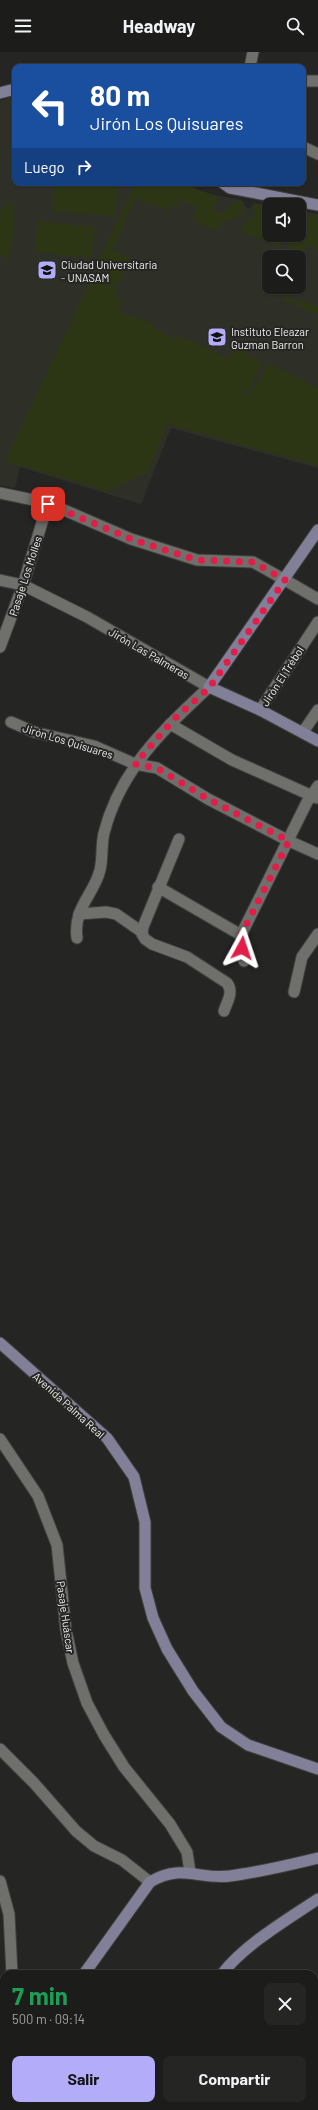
<!DOCTYPE html>
<html lang="es">
<meta charset="utf-8">
<style>
:root{--surface:#1c1c1a;--page:#252523;--text:#f1f3f6;--muted:#a0a1a2;--line:#3a3a39;--accent:#b3adf9}
body{margin:0;font-family:Barlow,sans-serif;background:var(--page);color:var(--text);height:100vh;display:flex;flex-direction:column;font-size:15px;white-space:nowrap}
*{box-sizing:border-box;margin:0}
p{font-size:13px;color:var(--muted)}
.icon{flex:none;width:22px;height:22px;fill:none;stroke:currentColor;stroke-width:2;stroke-linecap:round;stroke-linejoin:round}
.map{position:relative;flex:1;overflow:hidden}
.details{position:absolute;left:0px;top:1918px;width:318px;height:140px;display:flex;flex-direction:column;background:var(--surface);border-radius:12px 12px 0 0;box-shadow:0 1px 3px #0004,0 0 0 1px var(--line)}
.details>*{flex:none}
.banner{position:absolute;left:12px;top:12px;width:294px;height:122px;border-radius:8px;box-shadow:0 1px 3px #0004,0 0 0 1px var(--line);background:#1a4fa0;color:#fff;overflow:hidden}
.tools{position:absolute;left:262px;top:146px;display:grid;gap:8px}
.tools a{display:grid;place-items:center;width:44px;height:44px;border-radius:8px;background:var(--surface);box-shadow:0 1px 3px #0004,0 0 0 1px var(--line);font-size:20px}
.pin{position:absolute;display:grid;place-items:center;width:34px;height:34px;color:#fff;margin:-17px;border-radius:8px;box-shadow:0 2px 6px #0006}
.me{position:absolute;width:44px;margin:-22px;rotate:5deg;stroke-linejoin:round;filter:drop-shadow(0 0 3px #0008)}
.turn{display:flex;align-items:center;gap:14px;height:84px;padding:0 12px;font-size:18px}
.turn .icon{width:52px;height:52px;stroke-width:2.5}
.turn b{display:block;font-size:28px;line-height:34px}
.then{display:flex;align-items:center;height:38px;padding:0 12px;background:#0003;gap:8px;font-size:15px}
.round{display:grid;place-items:center;flex:none;width:42px;height:42px;border-radius:8px;background:var(--page)}
.head{display:flex;align-items:center;justify-content:space-between;height:68px;padding:0 12px}
h1{font-size:24px;font-weight:700;line-height:30px;color:#1e9e55}
.cta{display:flex;gap:8px;margin-top:auto;padding:8px 12px}
.cta a{flex:1;height:46px;border-radius:8px;background:var(--accent);color:#111;font-size:16px;font-weight:700;line-height:46px;text-align:center}
.cta a+a{background:var(--page);color:var(--text)}
header{display:flex;justify-content:space-between;align-items:center;height:52px;padding:0 12px;background:var(--surface);font-size:18px;font-weight:700}
.map>svg:first-child{display:block}
.built{fill:#2e3028;fill-rule:evenodd}
.green{fill:#2d3614}
.lines{fill:none;stroke-linecap:round;stroke-linejoin:round}
.minor-casing{stroke:#40403e;stroke-width:13}
.tertiary-casing{stroke:#40403e;stroke-width:13}
.secondary-casing{stroke:#40403e;stroke-width:13}
.minor{stroke:#6f706c;stroke-width:11}
.tertiary{stroke:#6f706c;stroke-width:11}
.secondary{stroke:#828098;stroke-width:11}
.route{stroke:#e11d48;stroke-width:7;stroke-dasharray:0 12.6}
.labels{text-anchor:middle;dominant-baseline:central;stroke-width:4;stroke-linejoin:round;paint-order:stroke}
.poi-label{font-size:11px;fill:#f0f0ee;stroke:#252623;text-anchor:start}
.street-label{font-size:11px;fill:#f0f0ee;stroke:#252623}
</style>
<header><svg class="icon" aria-label="menu" viewBox="0 0 24 24"><path d="M4 6h16M4 12h16M4 18h16"/></svg>Headway<svg class="icon" aria-label="search" viewBox="0 0 24 24"><circle cx="10" cy="10" r="6"/><path d="M15 15l6 6"/></svg></header>
<div class="map">
<svg width="318" height="2058" viewBox="0 0 318 2058">
<rect width="100%" height="100%" fill="#252623"/>
<path class="built" d="M 15,44 L 15,131 L 193,131 L 194,136 L 209,142 L 242,148 L 245,154 L 250,157 L 254,151 L 269,153 L 269,183 L 299,183 L 299,159 L 318,162 L 318,416 L 171,376 L 141,452 L 20,415 L 15,436 L 0,433 L 0,49 ZM 269,205 L 299,205 L 299,235 L 269,235 Z"/>
<g class="green">
<polygon points="55,131 118,131 115,164 52,159"/>
<polygon points="136,131 192,131 193,136 217,144 213,157 223,162 231,152 236,152 237,148 241,149 244,154 241,164 223,169 218,177 216,176 215,178 194,168 195,166 193,165 197,156 180,148 177,155 171,152 168,159 135,146 113,198 130,206 117,235 100,228 103,220 95,216"/>
<path d="M 7,151 L 13,153 C 17,172 11,191 8,209 L 0,202 L 0,158 Z"/>
<polygon points="255,152 269,154 269,183 284,183 279,196 241,179 246,168 250,170 256,159 252,157"/>
<polygon points="302,162 318,165 318,199 307,192 299,206 287,203 286,199 293,183 299,183 299,170"/>
<polygon points="38,169 95,175 91,206 34,200"/>
<polygon points="92,226 117,237 114,244 122,248 119,255 119,259 155,273 153,276 175,287 177,283 230,307 236,293 246,297 244,302 262,310 248,342 241,338 240,341 250,344 267,311 318,336 318,414 167,372 148,420 106,439 19,413 18,414 5,409"/>
<polygon points="285,241 288,242 288,245 296,250 303,249 318,255 318,263 283,248"/>
</g>
<g class="lines">
<defs>
<g id="minor">
<polyline points="250,15 253,0"/>
<polyline points="303,29 318,29"/>
<polyline points="303,95 318,102"/>
<polyline points="0,528 23,533 87,565 209,635"/>
<polyline points="285,528 318,547"/>
<polyline points="0,595 23,533 48,451"/>
<polyline points="260,658 318,570"/>
<polyline points="11,670 34,680 94,694 135,712 157,716 208,747 289,789 318,802"/>
<polyline points="170,672 232,708 317,746"/>
<polyline points="303,680 318,658"/>
<path d="M 179,787 L 143,875 L 142,882 L 145,887 L 152,892 L 187,905 L 227,931 C 234,940 227,950 224,959"/>
<polyline points="158,835 241,883 307,750 318,734"/>
<polyline points="79,862 106,860 116,862 142,880"/>
<polyline points="241,883 244,909"/>
<polyline points="294,940 302,905 318,882"/>
<polyline points="0,1387 38,1444 57,1493 66,1578 73,1611 87,1651 104,1683 124,1715 170,1772 187,1800 190,1820"/>
<polyline points="0,1697 34,1731 76,1779 94,1794 122,1808 150,1830"/>
<polyline points="0,1829 9,1862 12,1922"/>
<polyline points="13,2054 14,2058"/>
</g>
<g id="tertiary">
<polyline points="0,441 48,451 131,487 197,508 253,510 285,528"/>
<path d="M 77,886 C 73,855 94,843 100,818 C 103,806 101,793 104,781 C 120,718 163,678 209,635"/>
</g>
<g id="secondary">
<polyline points="0,41 15,37"/>
<polyline points="223,131 230,136 318,153"/>
<polyline points="318,478 209,635 260,658 318,689"/>
<polyline points="0,1291 107,1386 134,1425 145,1470 145,1536 153,1566 167,1597 193,1639 221,1675 248,1693 318,1717"/>
<path d="M 84,1922 L 150,1830 C 182,1811 198,1828 230,1824 C 260,1820 289,1813 318,1806"/>
<path d="M 222,1922 C 244,1893 288,1867 318,1847"/>
<polyline points="219,2054 220,2058"/>
<polyline points="38,2058 39,2054"/>
<polyline points="271,2058 272,2054"/>
<polyline points="303,2058 303,2054"/>
</g>
</defs>
<use href="#minor" class="minor-casing"/>
<use href="#tertiary" class="tertiary-casing"/>
<use href="#secondary" class="secondary-casing"/>
<use href="#minor" class="minor"/>
<use href="#tertiary" class="tertiary"/>
<use href="#secondary" class="secondary"/>
</g>
<g class="lines">
<polyline class="route" points="48,452 131,487 197,508 253,510 285,528 209,636 174,667 135,712 157,716 208,747 289,789 241,883 242,896"/>
</g>
<defs>
<symbol id="university-square" viewBox="-11 -11 22 22"><rect x="-9" y="-9" width="18" height="18" rx="4" fill="#b3adf9" stroke="#252623"/><path d="M0-5L7-2L0 1L-7-2ZM-4 1L0 2.5L4 1V4Q0 6-4 4Z" fill="#111"/></symbol>
</defs>
<g fill-rule="evenodd">
<use href="#university-square" x="36" y="207" width="22" height="22"/>
<use href="#university-square" x="206" y="274" width="22" height="22"/>
</g>
<g class="labels">
<g class="poi-label">
<text x="61" y="212">Ciudad Universitaria<tspan x="61" dy="13">- UNASAM</tspan></text>
<text x="231" y="279">Instituto Eleazar<tspan x="231" dy="13">Guzman Barron</tspan></text>
</g>
<g class="street-label">
<text transform="translate(25 524) rotate(-72)">Pasaje Los Molles</text>
<text transform="translate(149 601) rotate(30)">Jirón Las Palmeras</text>
<text transform="translate(282 624) rotate(-57)">Jirón El Trébol</text>
<text transform="translate(68 689) rotate(17)">Jirón Los Quisuares</text>
<text transform="translate(69 1353) rotate(42)">Avenida Palma Real</text>
<text transform="translate(66 1565) rotate(82)">Pasaje Huáscar</text>
</g>
</g>
</svg>
<div class="tools">
<a><svg class="icon" aria-label="sound" viewBox="0 0 24 24"><path d="M4 9h4l5-4v14l-5-4H4zM17 9q2 3 0 6"/></svg></a>
<a><svg class="icon" aria-label="search" viewBox="0 0 24 24"><circle cx="10" cy="10" r="6"/><path d="M15 15l6 6"/></svg></a>
</div>
<div class="pin" style="left:48px;top:452px;background:#d93025"><svg class="icon" aria-label="arrive" viewBox="0 0 24 24"><path d="M6 21V4h12l-3 4 3 4H6"/></svg></div>
<svg class="me" style="left:242px;top:896px" viewBox="-20 -20 40 40"><path d="M0-17L14 15 0 8-14 15z" fill="#e11d48" stroke="#fff" stroke-width="4"/></svg>
<div class="banner">
<div class="turn"><svg class="icon" aria-label="left" viewBox="0 0 24 24"><path d="M17 20v-9H6M10 6l-5 5 5 5"/></svg><div><b>80 m</b>Jirón Los Quisuares</div></div>
<div class="then">Luego<svg class="icon" aria-label="right" viewBox="0 0 24 24"><path d="M7 20v-9h11M14 6l5 5-5 5"/></svg></div>
</div>
<section class="details">
<div class="head"><div><h1>7 min</h1><p>500 m · 09:14</p></div><a class="round"><svg class="icon" aria-label="close" viewBox="0 0 24 24"><path d="M6 6l12 12M18 6L6 18"/></svg></a></div>
<div class="cta"><a>Salir</a><a>Compartir</a></div>
</section>
</div>
